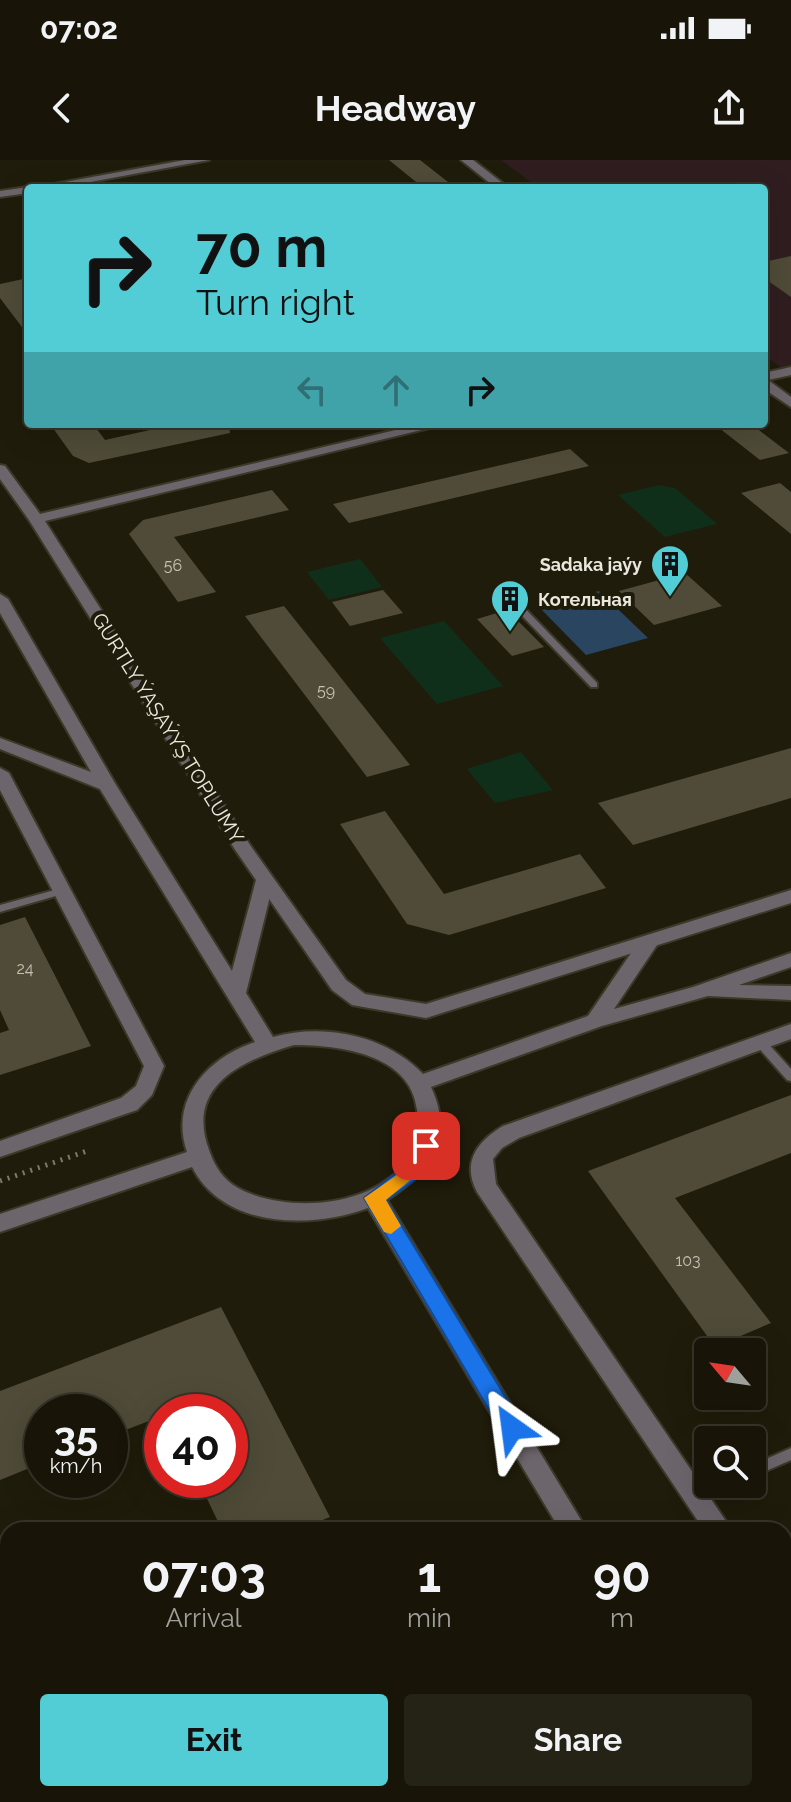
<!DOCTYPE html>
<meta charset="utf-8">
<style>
:root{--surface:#181508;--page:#252216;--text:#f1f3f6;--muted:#9f9f9c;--line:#363429;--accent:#52ccd5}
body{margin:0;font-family:Raleway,sans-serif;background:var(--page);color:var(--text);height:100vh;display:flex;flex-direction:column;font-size:30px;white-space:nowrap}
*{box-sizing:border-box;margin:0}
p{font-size:26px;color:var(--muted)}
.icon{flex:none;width:44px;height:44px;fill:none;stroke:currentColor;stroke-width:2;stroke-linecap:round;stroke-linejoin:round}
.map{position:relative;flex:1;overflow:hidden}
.panel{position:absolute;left:0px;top:1362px;width:792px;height:280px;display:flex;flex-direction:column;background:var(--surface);border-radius:24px 24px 0 0;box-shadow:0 8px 32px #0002,0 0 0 2px var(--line)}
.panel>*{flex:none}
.guide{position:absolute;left:24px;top:24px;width:744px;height:244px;border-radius:8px;box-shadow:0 8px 32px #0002,0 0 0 2px var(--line);background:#52ccd5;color:#111;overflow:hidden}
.needle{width:52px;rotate:299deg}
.tools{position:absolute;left:694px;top:1178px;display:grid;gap:16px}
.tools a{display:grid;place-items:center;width:72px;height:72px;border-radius:8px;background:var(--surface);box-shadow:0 8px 32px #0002,0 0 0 2px var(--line);font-size:40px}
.speed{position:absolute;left:24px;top:1234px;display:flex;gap:16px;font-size:40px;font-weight:700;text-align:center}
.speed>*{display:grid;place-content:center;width:104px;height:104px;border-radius:50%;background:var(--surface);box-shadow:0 8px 32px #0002,0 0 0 2px var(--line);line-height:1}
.speed small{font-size:20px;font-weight:400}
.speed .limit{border:12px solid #d22;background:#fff;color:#111}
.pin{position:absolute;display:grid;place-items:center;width:68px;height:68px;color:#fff;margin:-34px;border-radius:16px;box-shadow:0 4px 12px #0006}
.me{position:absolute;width:88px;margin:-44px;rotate:329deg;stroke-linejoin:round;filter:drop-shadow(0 0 6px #0008)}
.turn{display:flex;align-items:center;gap:28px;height:168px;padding:0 40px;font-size:36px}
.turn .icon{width:104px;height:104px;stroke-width:2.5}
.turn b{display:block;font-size:56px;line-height:68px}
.lanes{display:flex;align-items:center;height:76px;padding:0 40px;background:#0003;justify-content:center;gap:40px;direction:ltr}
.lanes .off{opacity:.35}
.eta{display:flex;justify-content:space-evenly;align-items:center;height:136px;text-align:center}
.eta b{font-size:48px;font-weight:700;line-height:56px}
.action{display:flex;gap:16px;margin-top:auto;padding:16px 40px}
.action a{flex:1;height:92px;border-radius:8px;background:var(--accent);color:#111;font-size:32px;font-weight:700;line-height:92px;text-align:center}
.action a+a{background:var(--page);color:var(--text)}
.status{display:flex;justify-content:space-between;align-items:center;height:56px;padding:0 40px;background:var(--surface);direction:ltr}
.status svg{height:22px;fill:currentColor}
header{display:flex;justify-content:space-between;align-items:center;height:104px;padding:0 40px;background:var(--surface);font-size:36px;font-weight:700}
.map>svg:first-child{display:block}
.education{fill:#301d20}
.green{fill:#102f1a}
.water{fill:#2a4560}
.building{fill:#4f4b38}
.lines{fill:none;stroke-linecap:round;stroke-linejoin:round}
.service-casing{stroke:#3c3928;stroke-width:4}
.minor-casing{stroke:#3c3928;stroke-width:4}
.tertiary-casing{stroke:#3c3928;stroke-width:4}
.path{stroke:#7c796b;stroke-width:5;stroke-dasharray:2 6;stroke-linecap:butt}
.service{fill:#6d656c;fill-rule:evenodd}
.minor{fill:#6d656c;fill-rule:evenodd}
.tertiary{fill:#6d656c;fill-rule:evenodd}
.route{fill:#1a73e8;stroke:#114b97;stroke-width:2}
.slow{fill:#f59e0b}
.labels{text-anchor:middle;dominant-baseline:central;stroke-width:8;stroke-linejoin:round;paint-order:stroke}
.number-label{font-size:16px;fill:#c3c1b4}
.far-poi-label{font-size:18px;font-weight:bold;fill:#eae8dd;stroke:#201c0b;text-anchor:end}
.street-label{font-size:20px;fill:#eae8dd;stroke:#201c0b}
</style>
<div class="status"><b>07:02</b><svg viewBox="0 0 49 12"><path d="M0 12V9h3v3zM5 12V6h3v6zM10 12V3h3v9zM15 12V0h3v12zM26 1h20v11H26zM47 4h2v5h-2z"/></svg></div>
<header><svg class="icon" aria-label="back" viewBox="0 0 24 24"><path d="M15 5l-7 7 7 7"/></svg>Headway<svg class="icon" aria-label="share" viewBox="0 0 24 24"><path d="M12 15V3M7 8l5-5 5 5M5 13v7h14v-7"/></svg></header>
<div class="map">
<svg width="791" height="1642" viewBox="0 0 791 1642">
<rect width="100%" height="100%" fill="#201c0b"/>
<polygon class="education" points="501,0 791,0 791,215 764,195 764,28 539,28"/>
<g class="green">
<polygon points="659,325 675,328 717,364 665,377 618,335"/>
<polygon points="360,399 382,427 329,440 307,412"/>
<polygon points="444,461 503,526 437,544 380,478"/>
<polygon points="521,592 553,630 495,643 467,609"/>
</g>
<polygon class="water" points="599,431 648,478 586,495 539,447"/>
<g class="building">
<polygon points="389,0 420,0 448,22 421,26"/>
<polygon points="791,96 791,137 764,118 764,102"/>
<polygon points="28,118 28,175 0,138 0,124"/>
<polygon points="50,264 93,264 105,280 177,264 229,264 230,273 89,303 73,296"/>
<polygon points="714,264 751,264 789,293 760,300"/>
<polygon points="570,289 589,306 349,363 333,344"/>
<polygon points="780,323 791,332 791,374 741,333"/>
<polygon points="272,330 289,350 174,377 216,432 178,442 129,374 143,360"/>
<polygon points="685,413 722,446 654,465 619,431"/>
<polygon points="383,430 403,453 350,466 332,442"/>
<polygon points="284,446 410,605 367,617 245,456"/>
<polygon points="507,450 544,487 512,496 477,459"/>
<polygon points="791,588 791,638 633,685 598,643"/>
<polygon points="385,651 444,734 580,694 606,728 449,775 407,764 340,664"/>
<polygon points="25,757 91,886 0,915 0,873 9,870 0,850 0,765"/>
<polygon points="791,935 791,993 675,1038 771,1163 715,1187 588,1011"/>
<polygon points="221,1147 330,1357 298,1370 222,1370 198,1320 230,1320 230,1252 162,1252 162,1256 110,1276 110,1252 42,1252 42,1303 0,1320 0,1231"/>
</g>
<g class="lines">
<defs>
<g id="service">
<polygon points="504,429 507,430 597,523 597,527 591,527 501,434 500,432"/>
<polygon points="62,728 67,731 66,733 0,752 0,745"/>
<polygon points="761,879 765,880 791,909 791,921 787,920 757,886 755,883 757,880"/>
<polygon points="791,1288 791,1300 752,1317 752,1305"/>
<path d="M 708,1324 L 730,1324 L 728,1328 C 717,1333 702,1344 691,1340 L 689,1336 L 691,1332 Z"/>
</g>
<g id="minor">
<polygon points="185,0 209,0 58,28 32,28"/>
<polygon points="461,0 473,0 509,28 496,28"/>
<polygon points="28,27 32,28 28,28 28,33 0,37 0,31"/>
<polygon points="791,207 791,215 768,220 791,237 791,247 764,229 764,213"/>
<polygon points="421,264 446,264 45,361 250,685 346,820 365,834 426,844 791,730 791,743 426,858 352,845 332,830 234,688 29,360 0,319 0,305 5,306 40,354"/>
<polygon points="0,608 9,613 164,906 152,935 137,950 0,997 0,981 121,938 136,926 144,906 0,630"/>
<path d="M 791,864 L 791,879 L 519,978 L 502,988 L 493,999 L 496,1024 L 732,1370 L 704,1370 L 477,1032 C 461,1002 478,981 503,966 Z"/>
<polygon points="784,1450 791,1453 791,1487 784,1484"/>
</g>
<g id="tertiary">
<path d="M 0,434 L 8,439 L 116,625 L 232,811 L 256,720 L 265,714 L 274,720 L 246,833 L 273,877 C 324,863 385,875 423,914 L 588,856 L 642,777 L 656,777 L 659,782 L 614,849 L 693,827 L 791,793 L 791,807 L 739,825 L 791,826 L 791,840 L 708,836 L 602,866 L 431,927 C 455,978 429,1013 387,1040 L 587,1370 L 560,1370 L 368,1048 C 311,1069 224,1069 192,1007 L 0,1072 L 0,1054 L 187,992 C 169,940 207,898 255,882 L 100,629 L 0,589 L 0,578 L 91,612 L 0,453 ZM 294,885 C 339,885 411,894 417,950 C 419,965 419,978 412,992 C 383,1048 287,1055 238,1028 C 223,1020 214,1005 209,990 C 185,925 243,900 294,885 Z"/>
<polygon points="718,1634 748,1634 752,1642 721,1642"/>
</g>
</defs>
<use href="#service" class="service-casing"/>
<use href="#minor" class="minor-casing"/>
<use href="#tertiary" class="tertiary-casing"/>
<polyline class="path" points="0,1021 90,990"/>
<use href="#service" class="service"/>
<use href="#minor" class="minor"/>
<use href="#tertiary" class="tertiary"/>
</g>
<polygon class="route" points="426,978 436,986 414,1021 386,1040 520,1261 524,1268 520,1275 512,1278 504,1275 364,1038 400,1010 419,980"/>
<polygon class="slow" points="404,1010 414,1017 386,1040 401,1066 391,1074 384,1072 364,1038"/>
<defs>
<symbol id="building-pin" viewBox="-11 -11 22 30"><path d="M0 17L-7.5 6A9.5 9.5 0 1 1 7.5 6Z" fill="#52ccd5" stroke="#201c0b"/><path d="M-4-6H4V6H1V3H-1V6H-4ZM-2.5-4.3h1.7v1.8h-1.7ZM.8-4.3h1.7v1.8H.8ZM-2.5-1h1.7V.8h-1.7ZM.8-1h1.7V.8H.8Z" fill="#111"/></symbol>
</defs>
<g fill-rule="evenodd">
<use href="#building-pin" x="648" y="382" width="44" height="60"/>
<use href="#building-pin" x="488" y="417" width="44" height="60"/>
</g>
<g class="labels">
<g class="number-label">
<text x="173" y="405">56</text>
<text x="326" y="530">59</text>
<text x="25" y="808">24</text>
<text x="688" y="1100">103</text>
</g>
<g class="far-poi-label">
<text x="642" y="404">Sadaka jaýy</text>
<text x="538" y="439" text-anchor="start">Котельная</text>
</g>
<g class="street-label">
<text transform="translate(168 568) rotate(58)">GURTLY ÝAŞAÝYŞ TOPLUMY</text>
</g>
</g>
</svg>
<div class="tools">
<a><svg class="needle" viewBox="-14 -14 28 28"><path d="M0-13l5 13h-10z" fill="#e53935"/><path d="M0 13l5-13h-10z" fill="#9f9f9c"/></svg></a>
<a><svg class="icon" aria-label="search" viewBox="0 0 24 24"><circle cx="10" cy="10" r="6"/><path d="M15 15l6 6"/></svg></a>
</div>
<div class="speed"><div>35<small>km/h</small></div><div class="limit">40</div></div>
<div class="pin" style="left:426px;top:986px;background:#d93025"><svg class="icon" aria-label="arrive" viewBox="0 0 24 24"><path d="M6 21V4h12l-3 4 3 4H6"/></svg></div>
<svg class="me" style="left:512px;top:1268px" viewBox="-20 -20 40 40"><path d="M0-17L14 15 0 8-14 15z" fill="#1a73e8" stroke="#fff" stroke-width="4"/></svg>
<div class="guide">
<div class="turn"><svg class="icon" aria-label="right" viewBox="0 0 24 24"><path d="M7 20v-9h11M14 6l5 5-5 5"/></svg><div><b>70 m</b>Turn right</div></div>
<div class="lanes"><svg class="icon off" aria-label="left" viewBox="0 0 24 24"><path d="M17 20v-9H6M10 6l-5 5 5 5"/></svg><svg class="icon off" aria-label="ahead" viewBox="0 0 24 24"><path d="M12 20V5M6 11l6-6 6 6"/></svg><svg class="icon" aria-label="right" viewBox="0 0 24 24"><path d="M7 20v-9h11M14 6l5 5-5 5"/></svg></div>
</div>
<section class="panel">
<div class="eta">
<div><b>07:03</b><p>Arrival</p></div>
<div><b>1</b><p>min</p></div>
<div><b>90</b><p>m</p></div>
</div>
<div class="action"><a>Exit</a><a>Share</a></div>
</section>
</div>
